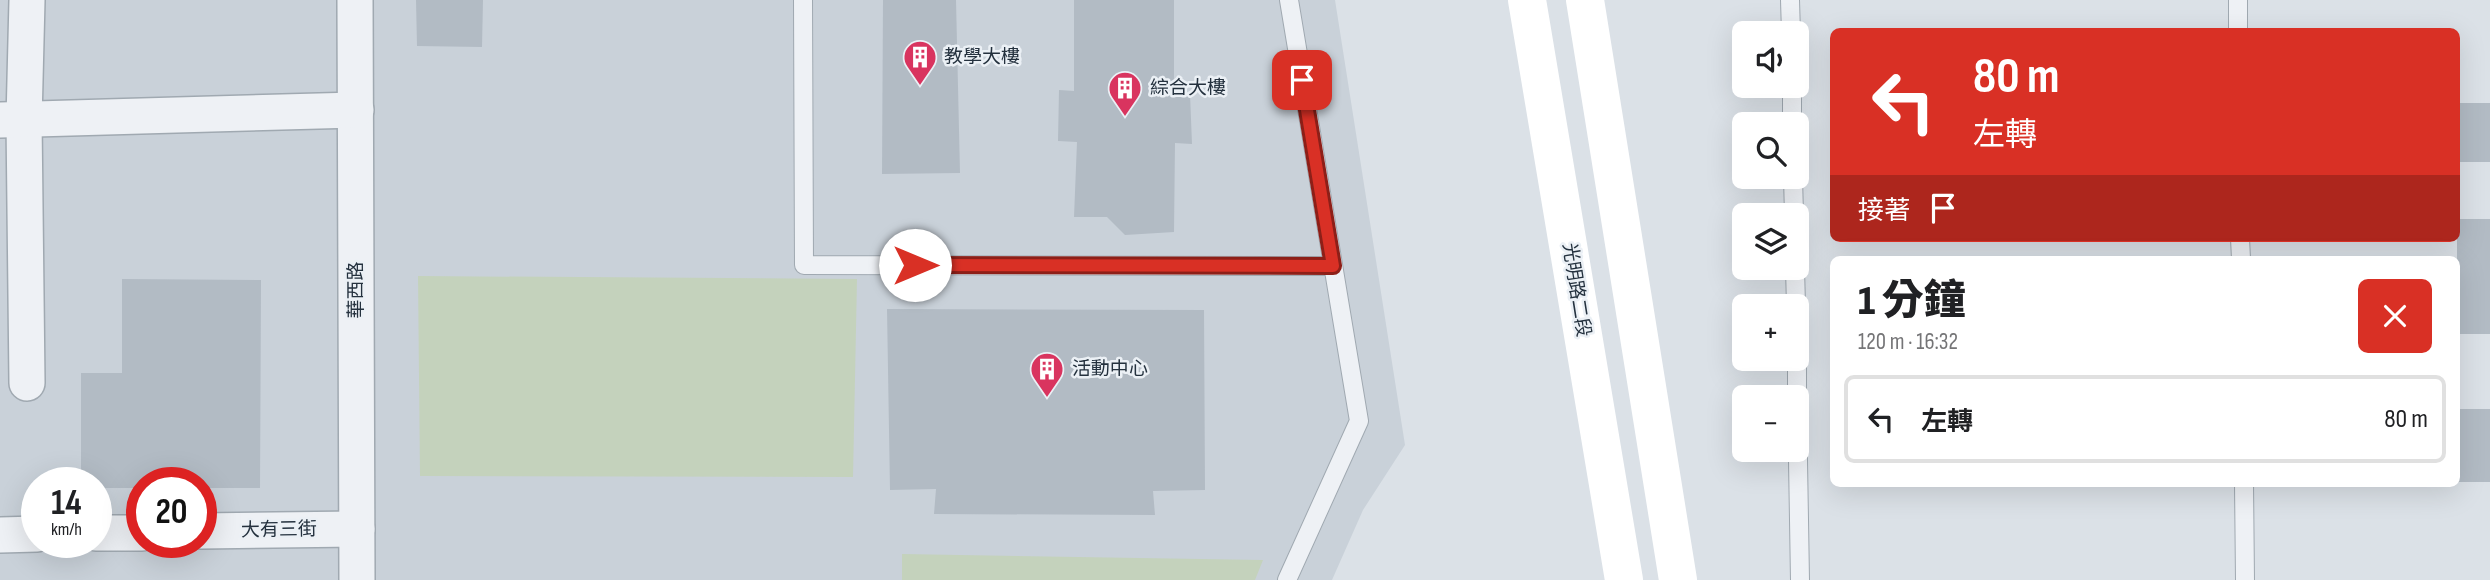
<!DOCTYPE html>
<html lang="zh-TW">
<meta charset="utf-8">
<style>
:root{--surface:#fff;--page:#f6f6f6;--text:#202124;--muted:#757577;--line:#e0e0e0}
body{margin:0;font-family:"Sofia Sans Condensed","Noto Sans TC",sans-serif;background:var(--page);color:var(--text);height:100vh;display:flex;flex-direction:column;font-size:26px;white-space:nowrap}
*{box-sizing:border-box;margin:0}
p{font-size:23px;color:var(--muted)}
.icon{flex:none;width:38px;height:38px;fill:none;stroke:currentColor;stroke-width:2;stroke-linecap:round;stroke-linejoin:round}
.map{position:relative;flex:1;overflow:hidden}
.drawer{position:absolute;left:1830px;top:256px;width:630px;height:231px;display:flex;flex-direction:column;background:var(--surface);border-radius:10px;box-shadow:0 7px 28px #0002}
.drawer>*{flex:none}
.hud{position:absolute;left:1830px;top:28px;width:630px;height:214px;border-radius:10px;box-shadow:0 7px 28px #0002;background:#d93025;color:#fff;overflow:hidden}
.buttons{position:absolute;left:1732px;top:21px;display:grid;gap:14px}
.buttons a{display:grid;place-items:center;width:77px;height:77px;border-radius:10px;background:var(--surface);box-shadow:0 7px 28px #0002;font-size:35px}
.speed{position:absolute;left:21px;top:467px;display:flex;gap:14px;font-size:35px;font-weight:700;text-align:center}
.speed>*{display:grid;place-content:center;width:91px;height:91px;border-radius:50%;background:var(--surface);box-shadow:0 7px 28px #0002;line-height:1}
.speed small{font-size:18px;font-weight:400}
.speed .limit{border:10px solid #d22;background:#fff;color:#111}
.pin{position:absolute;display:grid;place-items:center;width:60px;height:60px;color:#fff;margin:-30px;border-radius:14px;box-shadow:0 4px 10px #0006}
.me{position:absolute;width:77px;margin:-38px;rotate:90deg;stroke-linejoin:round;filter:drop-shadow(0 0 5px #0008)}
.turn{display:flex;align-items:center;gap:24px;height:147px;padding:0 28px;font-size:32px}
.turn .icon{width:91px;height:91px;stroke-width:2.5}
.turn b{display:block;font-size:49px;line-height:60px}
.then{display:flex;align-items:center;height:66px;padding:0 28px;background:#0003;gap:14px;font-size:26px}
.round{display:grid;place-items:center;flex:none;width:74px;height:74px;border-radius:10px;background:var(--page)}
.summary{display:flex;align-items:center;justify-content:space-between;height:119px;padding:0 28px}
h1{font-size:42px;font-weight:800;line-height:52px}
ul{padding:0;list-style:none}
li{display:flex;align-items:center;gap:21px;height:88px;margin:0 14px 10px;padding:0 14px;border:4px solid var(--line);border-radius:10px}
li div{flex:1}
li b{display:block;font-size:26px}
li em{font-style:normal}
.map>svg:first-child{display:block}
.built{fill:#c9d1d9;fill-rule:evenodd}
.green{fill:#c4d2bc}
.building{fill:#b2bbc4}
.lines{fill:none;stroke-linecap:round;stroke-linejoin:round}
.lane-casing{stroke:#a0a9b1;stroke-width:20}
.street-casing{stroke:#a0a9b1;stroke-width:38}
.lane{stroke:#eef1f5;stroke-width:18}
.street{stroke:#eef1f5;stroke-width:35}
.secondary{stroke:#fff;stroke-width:38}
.route-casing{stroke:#8d1f18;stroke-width:18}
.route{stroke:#d93025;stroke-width:12}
.labels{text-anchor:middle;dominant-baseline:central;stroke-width:5;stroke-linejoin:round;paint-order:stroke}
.poi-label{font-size:19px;fill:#24313e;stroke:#ebf0f5;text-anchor:start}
.street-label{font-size:19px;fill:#24313e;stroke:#ebf0f5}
</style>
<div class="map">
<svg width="2490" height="580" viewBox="0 0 2490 580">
<rect width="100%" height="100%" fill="#dbe1e7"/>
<path class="built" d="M 0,0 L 1335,0 L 1405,445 L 1363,510 L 1332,580 L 0,580 ZM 37,483 L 96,483 L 96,542 L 37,542 ZM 142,483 L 201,483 L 201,542 L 142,542 Z"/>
<g class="green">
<polygon points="418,276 857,279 853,477 420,476"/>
<polygon points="902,554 1263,560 1255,580 902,580"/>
</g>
<g class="building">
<polygon points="416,0 483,0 482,47 417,46"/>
<polygon points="883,0 956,0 960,173 882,174"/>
<polygon points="1074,0 1174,0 1174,94 1190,94 1192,144 1175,143 1174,232 1125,235 1107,217 1074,217 1077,142 1058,141 1059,90 1074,91"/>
<rect x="2457" y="103" width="33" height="59"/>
<rect x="2457" y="219" width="33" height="115"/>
<polygon points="122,279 261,280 260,488 201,488 201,483 142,483 142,488 96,488 96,483 81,483 81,373 122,373"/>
<polygon points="887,309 1204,310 1205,490 1153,491 1155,515 934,514 936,489 890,490"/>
<rect x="2457" y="409" width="33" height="73"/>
</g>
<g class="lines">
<defs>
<g id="lane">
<polyline points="803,0 804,265 1333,266"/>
<polyline points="1790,0 1791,33"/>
<polyline points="2238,0 2238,32"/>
<polyline points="1792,86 1792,124"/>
<polyline points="1793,177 1794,215"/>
<polyline points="2240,238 2241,259"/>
<polyline points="1795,268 1796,306"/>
<polyline points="1797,359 1797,397"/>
<polyline points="1797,400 1800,580"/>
<polyline points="2244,483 2245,580"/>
<polyline points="1287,580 1359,421 1289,0"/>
</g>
<g id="street">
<polyline points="27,0 24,120 27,383"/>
<polyline points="355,0 357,580"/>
<polyline points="0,120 356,110"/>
<polyline points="201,531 357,529"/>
<polyline points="96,533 142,533"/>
<polyline points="0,535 37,534"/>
</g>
</defs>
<use href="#lane" class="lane-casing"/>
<use href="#street" class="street-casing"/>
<use href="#lane" class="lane"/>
<use href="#street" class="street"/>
<g class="secondary">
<polyline points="1527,0 1624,580"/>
<polyline points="1585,0 1678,580"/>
</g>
</g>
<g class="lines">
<defs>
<polyline id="route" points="915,265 1333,266 1302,80"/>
</defs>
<use href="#route" class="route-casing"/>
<use href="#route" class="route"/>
</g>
<defs>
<symbol id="building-pin" viewBox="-11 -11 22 30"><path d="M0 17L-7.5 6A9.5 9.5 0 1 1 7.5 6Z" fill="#d9345f" stroke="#ebf0f5"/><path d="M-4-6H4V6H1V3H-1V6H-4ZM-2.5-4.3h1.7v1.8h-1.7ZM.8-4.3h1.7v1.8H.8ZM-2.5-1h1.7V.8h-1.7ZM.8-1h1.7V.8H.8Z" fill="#fff"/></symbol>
</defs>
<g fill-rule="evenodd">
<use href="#building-pin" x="901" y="38" width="38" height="52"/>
<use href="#building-pin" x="1106" y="69" width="38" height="52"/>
<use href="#building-pin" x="1028" y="350" width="38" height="52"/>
</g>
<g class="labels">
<g class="poi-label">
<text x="944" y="57">教學大樓</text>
<text x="1150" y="88">綜合大樓</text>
<text x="1072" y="369">活動中心</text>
</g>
<g class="street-label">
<text transform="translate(356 290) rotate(-90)">華西路</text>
<text transform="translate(1576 290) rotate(81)">光明路二段</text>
<text transform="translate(279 530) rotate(-1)">大有三街</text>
</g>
</g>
</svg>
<div class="buttons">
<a><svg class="icon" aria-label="sound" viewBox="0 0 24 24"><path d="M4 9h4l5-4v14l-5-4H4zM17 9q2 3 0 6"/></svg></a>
<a><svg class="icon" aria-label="search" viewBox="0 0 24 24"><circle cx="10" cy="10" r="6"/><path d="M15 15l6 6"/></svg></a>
<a><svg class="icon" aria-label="layers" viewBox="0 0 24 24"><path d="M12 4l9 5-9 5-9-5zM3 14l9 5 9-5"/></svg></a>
<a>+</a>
<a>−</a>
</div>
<div class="speed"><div>14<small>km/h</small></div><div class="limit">20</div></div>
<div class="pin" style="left:1302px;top:80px;background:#d93025"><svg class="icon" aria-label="arrive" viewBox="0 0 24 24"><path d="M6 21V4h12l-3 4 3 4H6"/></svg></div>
<svg class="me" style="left:915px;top:265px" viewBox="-20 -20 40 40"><circle r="19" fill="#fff"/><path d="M0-13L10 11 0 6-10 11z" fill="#d93025"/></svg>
<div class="hud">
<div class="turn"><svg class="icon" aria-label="left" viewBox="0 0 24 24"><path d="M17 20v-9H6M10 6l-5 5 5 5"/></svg><div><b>80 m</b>左轉</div></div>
<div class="then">接著<svg class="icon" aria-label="arrive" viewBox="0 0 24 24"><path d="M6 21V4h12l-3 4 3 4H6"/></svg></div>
</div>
<section class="drawer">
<div class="summary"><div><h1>1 分鐘</h1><p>120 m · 16:32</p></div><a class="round" style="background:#d93025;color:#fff"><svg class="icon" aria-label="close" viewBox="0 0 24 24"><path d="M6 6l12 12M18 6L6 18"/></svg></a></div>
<ul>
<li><svg class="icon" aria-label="left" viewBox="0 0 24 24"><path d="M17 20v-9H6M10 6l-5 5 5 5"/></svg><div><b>左轉</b></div><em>80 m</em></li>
</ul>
</section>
</div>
